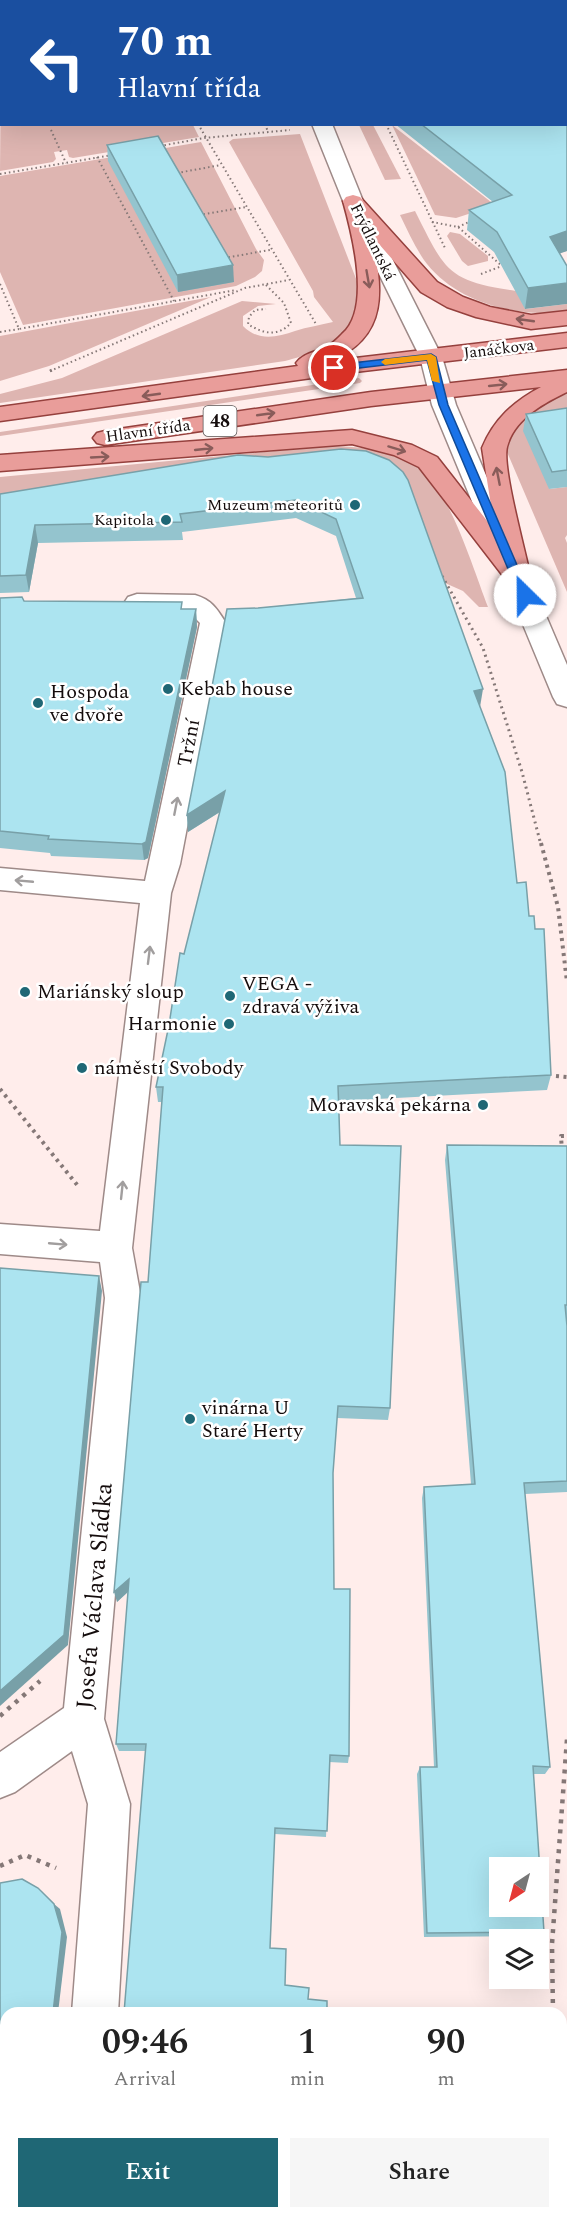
<!DOCTYPE html>
<meta charset="utf-8">
<style>
:root{--surface:#fff;--page:#f6f6f6;--text:#222;--muted:#767676;--accent:#1f6775}
body{margin:0;font-family:Spectral,serif;background:var(--page);color:var(--text);height:100vh;display:flex;flex-direction:column;font-size:22px;white-space:nowrap}
*{box-sizing:border-box;margin:0}
p{font-size:20px;color:var(--muted)}
.icon{flex:none;width:33px;height:33px;fill:none;stroke:currentColor;stroke-width:2;stroke-linecap:round;stroke-linejoin:round}
.map{position:relative;flex:1;overflow:hidden}
.details{position:absolute;left:0px;top:2007px;width:567px;height:212px;display:flex;flex-direction:column;background:var(--surface);border-radius:18px 18px 0 0;box-shadow:0 6px 24px #0002}
.details>*{flex:none}
.guide{position:absolute;left:0px;top:0px;width:567px;height:126px;box-shadow:0 6px 24px #0002;background:#1a4fa0;color:#fff;overflow:hidden}
.needle{width:39px;rotate:216deg}
.buttons{position:absolute;left:489px;top:1857px;display:grid;gap:12px}
.buttons a{display:grid;place-items:center;width:60px;height:60px;border-radius:0px;background:var(--surface);box-shadow:0 6px 24px #0002;font-size:30px}
.pin{position:absolute;display:grid;place-items:center;width:51px;height:51px;color:#fff;margin:-26px;border:3px solid #fff;border-radius:50%;box-shadow:0 2px 6px #0007}
.me{position:absolute;width:66px;margin:-33px;rotate:337deg;stroke-linejoin:round;filter:drop-shadow(0 0 4px #0008)}
.turn{display:flex;align-items:center;gap:21px;height:126px;padding:0 18px;font-size:27px}
.turn .icon{width:78px;height:78px;stroke-width:2.5}
.turn b{display:block;font-size:42px;line-height:51px}
.eta{display:flex;justify-content:space-evenly;align-items:center;height:102px;text-align:center}
.eta b{font-size:36px;font-weight:600;line-height:42px}
.cta{display:flex;gap:12px;margin-top:auto;padding:12px 18px}
.cta a{flex:1;height:69px;border-radius:0px;background:var(--accent);color:#fff;font-size:24px;font-weight:600;line-height:69px;text-align:center}
.cta a+a{background:var(--page);color:var(--text)}
.map>svg:first-child{display:block}
.green{fill:#deb5b1}
.lines{fill:none;stroke-linecap:round;stroke-linejoin:round}
.minor-casing{stroke:#9e8a88;stroke-width:3}
.major-casing{stroke:#95403d;stroke-width:3}
.path-far3{stroke:#857877;stroke-width:2;stroke-dasharray:1.5 3;stroke-linecap:butt}
.path-far2{stroke:#857877;stroke-width:3;stroke-dasharray:2 4;stroke-linecap:butt}
.path-far1{stroke:#857877;stroke-width:4;stroke-dasharray:3 4.5;stroke-linecap:butt}
.path{stroke:#857877;stroke-width:4.5;stroke-dasharray:4 6;stroke-linecap:butt}
.minor{fill:#fff;fill-rule:evenodd}
.major{fill:#e99d9a;fill-rule:evenodd}
.wall{fill:#94c4ce}
.shaded-wall{fill:#78a0a8}
.building{fill:#ace4f0;stroke:#78a0a8;stroke-width:1.5;fill-rule:evenodd}
.oneway{stroke:#895c5a}
.oneway2{stroke:#a19e9e}
.route{fill:#1a73e8;stroke:#114b97;stroke-width:1.5}
.slow{fill:#f59e0b}
.poi-dot{fill:#1f6775;stroke:#fff;stroke-width:2}
.labels{text-anchor:middle;dominant-baseline:central;stroke-width:5;stroke-linejoin:round;paint-order:stroke}
.far-street-label{font-size:16px;fill:#140c0c;stroke:#fff}
.far-poi-label{font-size:16px;fill:#140c0c;stroke:#fff;text-anchor:end}
.shield{fill:#fff;stroke:#5a5555;stroke-width:1.5}
.shield-label{font-size:18px;font-weight:bold;fill:#140c0c}
.poi-label{font-size:20px;fill:#140c0c;stroke:#fff;text-anchor:start}
.street-label{font-size:20px;fill:#140c0c;stroke:#fff}
.near-street-label{font-size:24px;fill:#140c0c;stroke:#fff}
</style>
<div class="map">
<svg width="567" height="2218" viewBox="0 0 567 2218">
<rect width="100%" height="100%" fill="#ffedeb"/>
<g class="green">
<polygon points="1,64 2,124 193,125 199,137 73,158 69,157 67,150 54,152 56,159 53,162 0,171"/>
<polygon points="359,125 373,125 401,179 385,180"/>
<polygon points="392,125 491,202 490,207 456,218 435,215"/>
<path d="M 300,134 L 360,289 C 357,340 329,349 285,361 L 0,403 L 0,394 L 62,378 L 242,301 L 276,304 L 258,306 L 243,316 L 243,326 C 259,342 277,337 295,331 C 307,327 321,325 333,322 L 314,297 L 313,291 L 229,142 L 233,139 Z"/>
<polygon points="201,142 256,249 264,260 262,271 255,277 236,286 23,325 0,272 0,176"/>
<path d="M 415,211 C 445,270 446,281 516,291 L 526,309 L 567,304 L 567,313 C 518,316 460,305 427,264 C 416,250 408,231 400,215 Z"/>
<polygon points="450,232 460,234 488,256 488,261 468,266 462,261 447,236"/>
<polygon points="211,297 49,366 0,381 0,336"/>
<polygon points="359,378 362,381 360,383 0,436 0,432"/>
<path d="M 567,394 L 567,424 L 549,489 L 567,487 L 567,535 L 565,538 L 567,543 L 567,592 L 507,452 C 512,421 539,403 567,394 Z"/>
<path d="M 327,446 C 358,446 398,450 423,471 C 451,495 474,571 488,607 L 479,607 L 463,591 L 445,583 L 414,517 L 0,513 L 0,477 Z"/>
</g>
<g class="lines">
<defs>
<g id="minor">
<polygon points="138,0 156,0 157,2 139,2"/>
<polygon points="287,0 305,0 306,2 288,2"/>
<rect x="566" y="76" width="1" height="12"/>
<polygon points="312,124 332,124 363,201 442,357 456,405 567,665 567,707 557,704 553,697 432,405 420,357 343,201"/>
<path d="M 137,594 L 195,595 C 212,600 217,609 226,623 L 180,864 L 171,893 L 132,1248 L 141,1298 L 104,1719 L 130,1804 L 118,2013 L 72,2013 L 88,1804 L 72,1751 L 15,1792 L 0,1798 L 0,1752 L 64,1708 L 105,1298 L 100,1262 L 0,1254 L 0,1224 L 100,1231 L 140,903 L 0,890 L 0,868 L 145,881 L 200,623 L 190,613 L 137,612 L 128,609 L 124,603 L 128,597 Z"/>
<rect x="60" y="2212" width="48" height="6"/>
</g>
<g id="major">
<path d="M 353,195 L 360,197 L 437,282 L 463,297 L 490,307 L 531,315 L 567,311 L 567,325 L 531,329 L 476,317 L 447,307 L 421,292 L 371,235 C 383,287 390,337 330,361 L 567,333 L 567,347 L 355,372 L 0,421 L 0,407 L 298,366 L 296,363 C 303,353 317,352 328,346 C 333,343 338,338 342,334 C 372,309 352,233 343,201 L 346,197 Z"/>
<path d="M 567,370 L 567,392 C 544,403 514,419 507,447 C 502,466 524,546 529,570 L 525,581 L 516,583 L 507,581 L 419,467 L 394,455 L 352,444 L 0,471 L 0,455 L 352,430 L 412,445 L 437,457 L 495,531 L 482,448 C 494,419 514,401 541,387 L 371,406 L 105,445 L 97,443 L 93,438 L 97,433 L 105,431 L 371,392 Z"/>
</g>
</defs>
<use href="#minor" class="minor-casing"/>
<use href="#major" class="major-casing"/>
<g class="path-far3">
<polyline points="366,0 369,2"/>
<polyline points="377,2 384,0"/>
<polyline points="198,124 316,324"/>
<polyline points="265,124 268,132"/>
<polyline points="386,124 445,248"/>
<polyline points="51,130 66,163"/>
<polyline points="160,146 204,138 290,130"/>
<polyline points="97,157 174,301"/>
<polyline points="177,173 221,165"/>
<polyline points="0,174 112,155"/>
<polyline points="199,215 246,207"/>
<polyline points="432,222 458,227 502,266"/>
<polyline points="458,227 471,221"/>
<polyline points="224,258 270,250"/>
<polyline points="481,274 502,266"/>
<polyline points="0,284 19,329 236,290"/>
<path d="M 266,285 L 284,303 L 291,323 C 278,337 263,334 248,324 L 249,317 L 255,310 L 266,309"/>
<polyline points="0,332 19,329"/>
<polyline points="50,371 245,288 289,280"/>
</g>
<g class="path-far2">
<polyline points="50,371 52,370"/>
<polyline points="442,576 483,648 522,772 541,845"/>
</g>
<g class="path-far1">
<polyline points="541,843 558,907 567,982"/>
<polyline points="556,1076 567,1077"/>
<polyline points="0,1089 78,1186"/>
<polyline points="562,1151 561,1136 567,1136"/>
</g>
<g class="path">
<polyline points="0,1716 40,1681"/>
<polyline points="0,1866 25,1855 56,1868"/>
<polyline points="553,2013 552,1944 567,1739"/>
<polyline points="554,2218 555,2212"/>
</g>
<use href="#minor" class="minor"/>
<use href="#major" class="major"/>
</g>
<g class="wall">
<polygon points="567,106 567,251 559,253 525,309 494,252 467,230 469,210 493,202 395,124 566,124"/>
<polygon points="107,145 234,282 178,292 108,161"/>
<polygon points="567,408 567,487 549,489 523,431 526,414"/>
<polygon points="341,449 480,707 517,883 529,916 551,1075 547,1090 339,1101 340,1145 390,1408 388,1420 337,1418 333,1473 334,1589 349,1756 348,1763 329,1762 326,1837 275,1834 124,2013 146,1751 119,1751 116,1744 128,1592 117,1602 148,1282 162,1102 158,1102 156,1087 184,954 220,812 188,832 187,815 258,608 356,598 336,536 296,518 182,532 183,540 38,543 29,592 0,593 0,494 268,457"/>
<polygon points="0,598 24,601 182,609 196,609 197,627 148,858 144,860 51,856 50,853 0,848"/>
<polygon points="447,1145 567,1146 567,1492 525,1494 550,1767 545,1774 533,1774 544,1932 539,1936 424,1937 417,1774 420,1767 434,1767 422,1498 424,1487 471,1484 445,1160"/>
</g>
<g class="shaded-wall">
<polygon points="567,231 567,251 547,258 550,237"/>
<polygon points="233,265 234,282 178,292 177,275"/>
<polygon points="567,283 567,304 525,309 528,288"/>
<polygon points="35,525 38,543 29,592 26,575"/>
<polygon points="196,609 197,627 148,858 144,860 142,844"/>
<polygon points="483,689 480,707 471,708 474,691"/>
<polygon points="225,791 226,808 188,832 187,815"/>
<polygon points="99,1276 102,1291 68,1645 0,1706 0,1691"/>
<polygon points="129,1579 131,1589 117,1602 114,1592"/>
<polygon points="54,1904 60,1909 67,1937 58,2013 53,2013"/>
<polygon points="31,2212 37,2212 36,2218 30,2218"/>
</g>
<g class="building">
<polygon points="52,0 114,0 115,2 53,2"/>
<polygon points="566,106 567,106 567,231 550,237 567,266 567,283 528,288 497,232 469,210 512,195 421,124 566,124"/>
<polygon points="158,136 233,265 177,275 107,145"/>
<polygon points="567,408 567,470 552,472 526,414"/>
<polygon points="341,449 366,451 389,460 403,472 408,480 483,689 474,691 505,772 517,883 526,882 529,916 534,916 535,929 544,929 551,1075 338,1086 340,1145 401,1146 390,1408 338,1406 333,1473 334,1589 350,1589 349,1756 330,1755 327,1831 275,1828 270,1948 286,1949 285,1985 309,1988 308,1999 327,2001 327,2013 124,2013 146,1744 116,1744 129,1579 114,1592 141,1282 148,1282 163,1087 156,1087 169,1025 180,953 184,954 225,791 187,815 227,609 258,608 363,598 336,519 296,500 180,514 182,522 35,525 26,575 0,576 0,494 238,455 268,457"/>
<polygon points="22,597 24,601 182,602 181,609 196,609 146,842 142,844 48,839 49,836 0,831 0,598"/>
<path d="M 447,1145 L 567,1146 L 567,1305 L 565,1305 L 567,1326 L 567,1481 L 524,1483 L 550,1767 L 533,1766 L 544,1932 L 427,1933 L 420,1767 L 437,1767 L 424,1487 L 475,1484 ZM 500,1868 L 538,1868 L 538,1906 L 500,1906 Z"/>
<polygon points="0,1268 99,1276 64,1635 0,1691"/>
<polygon points="22,1879 38,1888 54,1904 62,1932 53,2013 6,2013 6,2212 31,2212 30,2218 0,2218 0,1883"/>
<polygon points="108,2212 511,2212 511,2218 107,2218"/>
</g>
<defs><path id="oneway-shaft" d="M-6 0H5M1.5-3L5.5 0L1.5 3" fill="none" stroke-width="1.6" stroke-linecap="round" stroke-linejoin="round" transform="scale(1.5)"/></defs>
<g class="oneway">
<use href="#oneway-shaft" transform="translate(368 279) rotate(80)"/>
<use href="#oneway-shaft" transform="translate(525 320) rotate(-172)"/>
<use href="#oneway-shaft" transform="translate(498 385) rotate(-6)"/>
<use href="#oneway-shaft" transform="translate(151 395) rotate(172)"/>
<use href="#oneway-shaft" transform="translate(266 414) rotate(-8)"/>
<use href="#oneway-shaft" transform="translate(204 449) rotate(-6)"/>
<use href="#oneway-shaft" transform="translate(397 449) rotate(17)"/>
<use href="#oneway-shaft" transform="translate(100 457) rotate(-3)"/>
<use href="#oneway-shaft" transform="translate(498 476) rotate(-101)"/>
</g>
<g class="oneway2">
<use href="#oneway-shaft" transform="translate(176 806) rotate(-79)"/>
<use href="#oneway-shaft" transform="translate(24 881) rotate(-175)"/>
<use href="#oneway-shaft" transform="translate(149 955) rotate(-83)"/>
<use href="#oneway-shaft" transform="translate(122 1190) rotate(-84)"/>
<use href="#oneway-shaft" transform="translate(58 1244) rotate(5)"/>
</g>
<polygon class="route" points="431,354 436,357 448,405 530,595 529,597 521,597 519,595 439,405 427,360 334,371 330,368 334,365"/>
<polygon class="slow" points="431,354 436,357 440,383 432,381 427,360 385,365 381,362 385,359"/>
<g class="poi-dot">
<circle cx="355" cy="505" r="6"/>
<circle cx="166" cy="520" r="6"/>
<circle cx="168" cy="689" r="6"/>
<circle cx="38" cy="703" r="6"/>
<circle cx="25" cy="992" r="6"/>
<circle cx="230" cy="996" r="6"/>
<circle cx="229" cy="1024" r="6"/>
<circle cx="82" cy="1068" r="6"/>
<circle cx="483" cy="1105" r="6"/>
<circle cx="190" cy="1419" r="6"/>
</g>
<g class="labels">
<g class="far-street-label">
<text transform="translate(373 242) rotate(64)">Frýdlantská</text>
<text transform="translate(499 349) rotate(-7)">Janáčkova</text>
<text transform="translate(148 431) rotate(-8)">Hlavní třída</text>
</g>
<g class="far-poi-label">
<text x="343" y="505">Muzeum meteoritů</text>
<text x="154" y="520">Kapitola</text>
</g>
<rect class="shield" x="203.5" y="406" width="33" height="30" rx="4.5"/>
<g class="shield-label">
<text x="220" y="421">48</text>
</g>
<g class="poi-label">
<text x="180" y="689">Kebab house</text>
<text x="50" y="692">Hospoda<tspan x="50" dy="23">ve dvoře</tspan></text>
<text x="242" y="984">VEGA -<tspan x="242" dy="23">zdravá výživa</tspan></text>
<text x="37" y="992">Mariánský sloup</text>
<text x="217" y="1024" text-anchor="end">Harmonie</text>
<text x="94" y="1068">náměstí Svobody</text>
<text x="471" y="1105" text-anchor="end">Moravská pekárna</text>
<text x="202" y="1408">vinárna U<tspan x="202" dy="23">Staré Herty</tspan></text>
</g>
<g class="street-label">
<text transform="translate(189 743) rotate(-79)">Tržní</text>
</g>
<g class="near-street-label">
<text transform="translate(95 1596) rotate(-85)">Josefa Václava Sládka</text>
</g>
</g>
</svg>
<div class="buttons">
<a><svg class="needle" viewBox="-14 -14 28 28"><path d="M0-13l5 13h-10z" fill="#e53935"/><path d="M0 13l5-13h-10z" fill="#767676"/></svg></a>
<a><svg class="icon" aria-label="layers" viewBox="0 0 24 24"><path d="M12 4l9 5-9 5-9-5zM3 14l9 5 9-5"/></svg></a>
</div>
<div class="pin" style="left:334px;top:368px;background:#d93025"><svg class="icon" aria-label="arrive" viewBox="0 0 24 24"><path d="M6 21V4h12l-3 4 3 4H6"/></svg></div>
<svg class="me" style="left:525px;top:595px" viewBox="-20 -20 40 40"><circle r="19" fill="#fff"/><path d="M0-13L10 11 0 6-10 11z" fill="#1a73e8"/></svg>
<div class="guide">
<div class="turn"><svg class="icon" aria-label="left" viewBox="0 0 24 24"><path d="M17 20v-9H6M10 6l-5 5 5 5"/></svg><div><b>70 m</b>Hlavní třída</div></div>
</div>
<section class="details">
<div class="eta">
<div><b>09:46</b><p>Arrival</p></div>
<div><b>1</b><p>min</p></div>
<div><b>90</b><p>m</p></div>
</div>
<div class="cta"><a>Exit</a><a>Share</a></div>
</section>
</div>
